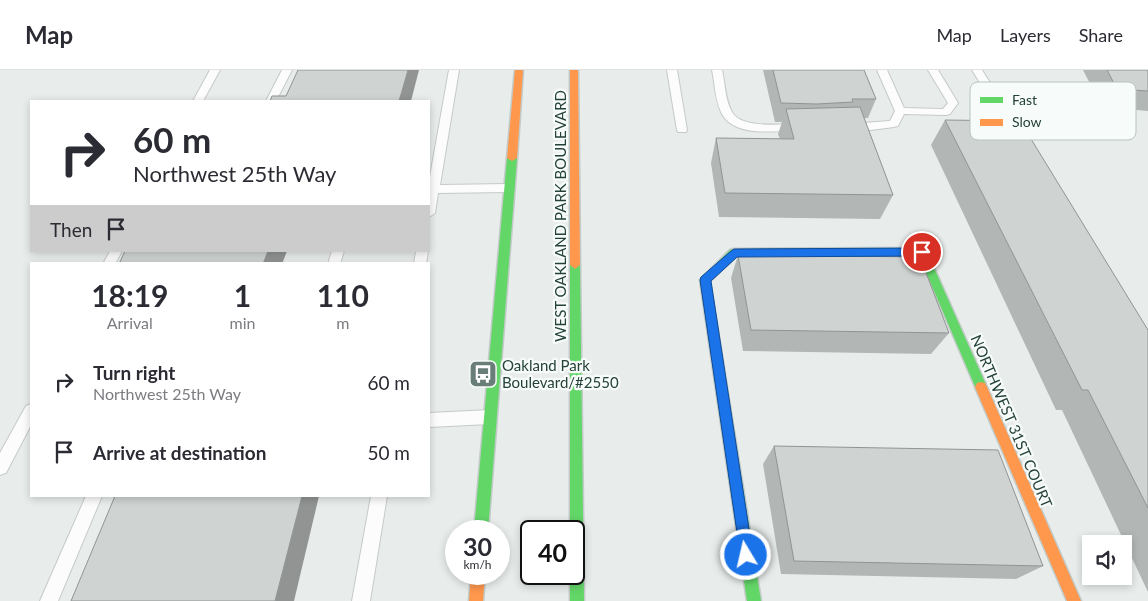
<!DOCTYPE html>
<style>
:root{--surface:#fff;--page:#f2f2f3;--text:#2b2b33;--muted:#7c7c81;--line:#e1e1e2}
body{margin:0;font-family:Lato,sans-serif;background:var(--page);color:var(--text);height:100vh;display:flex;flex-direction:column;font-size:19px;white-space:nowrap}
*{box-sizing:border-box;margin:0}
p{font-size:16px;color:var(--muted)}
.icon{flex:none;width:28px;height:28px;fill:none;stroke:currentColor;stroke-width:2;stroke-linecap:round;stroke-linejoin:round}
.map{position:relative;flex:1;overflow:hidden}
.side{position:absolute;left:30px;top:192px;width:400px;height:235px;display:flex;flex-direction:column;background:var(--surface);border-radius:0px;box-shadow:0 2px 8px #0003}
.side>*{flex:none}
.banner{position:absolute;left:30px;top:30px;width:400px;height:152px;border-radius:0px;box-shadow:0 2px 8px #0003;background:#fff;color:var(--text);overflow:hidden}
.buttons{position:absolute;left:1082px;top:465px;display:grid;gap:10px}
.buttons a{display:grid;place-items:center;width:50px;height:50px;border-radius:0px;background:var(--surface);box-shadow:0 2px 8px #0003;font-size:25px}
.speed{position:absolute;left:445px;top:450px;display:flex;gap:10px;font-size:25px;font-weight:700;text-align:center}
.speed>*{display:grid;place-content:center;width:65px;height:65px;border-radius:50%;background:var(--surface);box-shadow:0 2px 8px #0003;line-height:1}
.speed small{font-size:12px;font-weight:400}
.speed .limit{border:2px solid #111;border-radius:8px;background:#fff;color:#111}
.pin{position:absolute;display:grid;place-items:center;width:42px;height:42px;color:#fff;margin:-21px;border:2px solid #fff;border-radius:50%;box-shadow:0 1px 5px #0007}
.me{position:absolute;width:55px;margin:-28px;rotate:351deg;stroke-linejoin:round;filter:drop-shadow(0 0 4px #0008)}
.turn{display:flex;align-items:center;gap:18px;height:105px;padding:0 20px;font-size:22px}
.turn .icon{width:65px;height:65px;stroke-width:2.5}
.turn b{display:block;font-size:35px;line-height:42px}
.then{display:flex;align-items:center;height:48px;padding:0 20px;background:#0003;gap:10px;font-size:19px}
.eta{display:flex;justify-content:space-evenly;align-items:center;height:85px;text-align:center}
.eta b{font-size:30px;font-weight:700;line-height:35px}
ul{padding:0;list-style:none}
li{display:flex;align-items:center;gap:15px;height:70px;padding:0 20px}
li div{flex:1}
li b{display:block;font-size:19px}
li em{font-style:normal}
header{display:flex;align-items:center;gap:30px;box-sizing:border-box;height:70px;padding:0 25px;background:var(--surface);border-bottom:1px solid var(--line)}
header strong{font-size:24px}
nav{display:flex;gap:28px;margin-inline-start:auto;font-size:18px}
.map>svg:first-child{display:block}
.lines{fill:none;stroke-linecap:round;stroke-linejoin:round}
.lane-casing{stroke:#c5cac8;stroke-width:2}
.fast-casing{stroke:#c3cbc8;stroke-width:3}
.slow-casing{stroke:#c3cbc8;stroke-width:3}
.lane{fill:#fcfcfc;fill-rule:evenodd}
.fast{fill:#63d668;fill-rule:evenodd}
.slow{fill:#ff974d;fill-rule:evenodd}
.wall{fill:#b2b6b5}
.shaded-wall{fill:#919493}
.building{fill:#cfd4d2;stroke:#919493}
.route{fill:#1a73e8;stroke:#114b97}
.labels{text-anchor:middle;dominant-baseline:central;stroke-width:4.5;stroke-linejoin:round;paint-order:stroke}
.street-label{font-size:15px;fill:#24423a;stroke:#f7fbf9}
.poi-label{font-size:15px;fill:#24423a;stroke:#f7fbf9;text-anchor:start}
.key{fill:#f7fbf9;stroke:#b8c4c0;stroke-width:1}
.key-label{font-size:14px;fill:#24423a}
</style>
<header>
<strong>Map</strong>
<nav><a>Map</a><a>Layers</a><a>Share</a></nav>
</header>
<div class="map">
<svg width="1148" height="531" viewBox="0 0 1148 531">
<rect width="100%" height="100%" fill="#e8edeb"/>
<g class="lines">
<defs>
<g id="lane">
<polygon points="210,0 220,0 203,31 193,31"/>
<polygon points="282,0 292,0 276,31 266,31"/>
<polygon points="449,0 459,0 440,115 508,114 514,118 508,122 438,123 435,143 429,147 429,112"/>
<polygon points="667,0 677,0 687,60 686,62 678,62 677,60"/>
<path d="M 712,0 L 722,0 C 725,13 725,30 732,42 C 741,59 781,54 798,54 L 803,57 L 798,60 C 775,61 733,68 721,42 C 715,29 715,14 712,0 Z"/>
<polygon points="877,0 887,0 904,38 943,39 948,33 928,0 938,0 958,33 950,44 946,45 904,44 898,56 894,57 871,60 845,59 844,57 845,55 849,54 890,51 895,41"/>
<polygon points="972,0 982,0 1017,56 1016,58 1008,58"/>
<polygon points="110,181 122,181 115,194 103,194"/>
<polygon points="332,181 344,181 340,194 328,194"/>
<polygon points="416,181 428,181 426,194 414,194"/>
<polygon points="31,334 31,355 6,403 0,405 0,383 26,336"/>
<polygon points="490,340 495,342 497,347 495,352 490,354 429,357 429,343"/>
<polygon points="86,426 102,426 58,531 40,531"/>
<polygon points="371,426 387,426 370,531 352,531"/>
</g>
<g id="fast">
<polygon points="512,85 517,88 488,461 474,461 507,88"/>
<polygon points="922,178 927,182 987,317 985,321 981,322 977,321 919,186 736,187 710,211 761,531 747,531 700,210 730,180 734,179"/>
<polygon points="575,191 580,195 584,531 570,531 570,504 574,504 574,461 570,461 570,195"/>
</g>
<g id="slow">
<polygon points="515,0 523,0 517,88 512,91 507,88"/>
<polygon points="570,0 578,0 580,195 575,199 570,195"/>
<polygon points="981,312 985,313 987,317 1081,531 1067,531 975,317 977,313"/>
<polygon points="471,504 485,504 483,531 469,531"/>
</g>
</defs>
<use href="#lane" class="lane-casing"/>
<use href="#fast" class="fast-casing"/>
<use href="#slow" class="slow-casing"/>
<use href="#lane" class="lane"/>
<use href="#fast" class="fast"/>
<use href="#slow" class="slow"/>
</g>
<g class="wall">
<polygon points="763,0 864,0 876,29 868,48 864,48 893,125 880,149 719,147 711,93 716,68 780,69 778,64 782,52 775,52"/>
<polygon points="1083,0 1148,0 1148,41 1102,37"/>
<polygon points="945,50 1148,260 1148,522 1062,340 1056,340 931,75"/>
<polygon points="738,185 949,263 931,284 743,281 731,208"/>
<polygon points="774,376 1043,496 1016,509 781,504 763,394"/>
</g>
<g class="shaded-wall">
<polygon points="408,0 419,0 411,31 399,31"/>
<polygon points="268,181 287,181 282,194 263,194"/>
<polygon points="302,426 319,426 294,531 275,531"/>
</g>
<g class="building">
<polygon points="298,0 408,0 399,31 270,31 272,26 286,26"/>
<polygon points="773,0 864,0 876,29 852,29 853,32 817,34 781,33"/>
<polygon points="1107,0 1148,0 1148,21 1117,19"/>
<polygon points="860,37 893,125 725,123 716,68 794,69 786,39"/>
<polygon points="945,50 1020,51 1148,260 1148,438 1088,320 1082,320"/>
<polygon points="125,181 268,181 263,194 119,194"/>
<polygon points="738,185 920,187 949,263 751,260"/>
<polygon points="774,376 998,380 1043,496 794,491"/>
<polygon points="115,426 302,426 275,531 71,531"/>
</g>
<polygon class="route" points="922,178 927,182 922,186 737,187 711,211 753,485 751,490 746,492 741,490 700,210 701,207 731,181 734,179"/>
<defs>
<symbol id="bus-square" viewBox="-11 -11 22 22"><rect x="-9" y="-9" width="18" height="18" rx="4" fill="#697e78" stroke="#f7fbf9"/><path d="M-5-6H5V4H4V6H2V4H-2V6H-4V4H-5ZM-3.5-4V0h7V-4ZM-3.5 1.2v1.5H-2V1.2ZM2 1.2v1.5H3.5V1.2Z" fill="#fff"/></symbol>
</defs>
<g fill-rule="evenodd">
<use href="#bus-square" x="467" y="288" width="32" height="32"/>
</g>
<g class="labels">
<g class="street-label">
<text transform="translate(560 146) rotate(-90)">WEST OAKLAND PARK BOULEVARD</text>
<text transform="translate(1012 351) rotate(67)">NORTHWEST 31ST COURT</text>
</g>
<g class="poi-label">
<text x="502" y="295">Oakland Park<tspan x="502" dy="17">Boulevard/#2550</tspan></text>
</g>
</g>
<rect x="970" y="12" width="166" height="58" rx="8" class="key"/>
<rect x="980" y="27" width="23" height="6" fill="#63d668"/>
<rect x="980" y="49" width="23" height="7" fill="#ff974d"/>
<g class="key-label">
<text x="1012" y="35">Fast</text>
<text x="1012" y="57">Slow</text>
</g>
</svg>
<div class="buttons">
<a><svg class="icon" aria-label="sound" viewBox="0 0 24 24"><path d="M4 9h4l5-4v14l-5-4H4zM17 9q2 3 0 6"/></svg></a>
</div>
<div class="speed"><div>30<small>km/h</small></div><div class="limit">40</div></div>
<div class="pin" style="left:922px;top:182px;background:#d93025"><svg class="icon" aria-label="arrive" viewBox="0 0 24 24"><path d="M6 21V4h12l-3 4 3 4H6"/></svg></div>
<svg class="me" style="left:746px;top:485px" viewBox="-20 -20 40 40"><circle r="17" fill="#1a73e8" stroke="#fff" stroke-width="3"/><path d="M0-11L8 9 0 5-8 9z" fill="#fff"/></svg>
<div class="banner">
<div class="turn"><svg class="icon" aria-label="right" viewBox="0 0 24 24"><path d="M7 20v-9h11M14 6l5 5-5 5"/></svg><div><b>60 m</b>Northwest 25th Way</div></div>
<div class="then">Then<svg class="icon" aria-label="arrive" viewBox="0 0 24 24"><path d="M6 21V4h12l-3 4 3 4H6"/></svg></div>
</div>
<section class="side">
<div class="eta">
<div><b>18:19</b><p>Arrival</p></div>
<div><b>1</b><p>min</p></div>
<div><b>110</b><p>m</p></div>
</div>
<ul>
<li><svg class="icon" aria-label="right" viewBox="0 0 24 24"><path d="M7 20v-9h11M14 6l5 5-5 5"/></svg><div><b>Turn right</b><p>Northwest 25th Way</p></div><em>60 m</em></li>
<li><svg class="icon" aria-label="arrive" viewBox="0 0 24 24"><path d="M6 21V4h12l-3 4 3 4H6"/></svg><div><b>Arrive at destination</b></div><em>50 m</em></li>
</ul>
</section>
</div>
